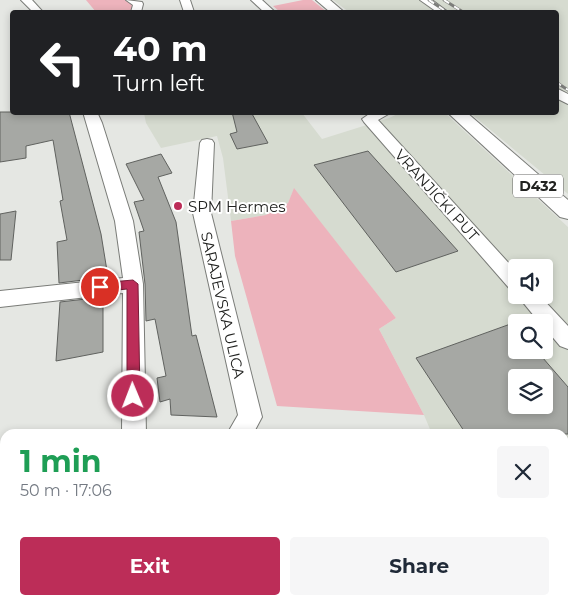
<!DOCTYPE html>
<meta charset="utf-8">
<style>
:root{--surface:#fff;--page:#f6f6f7;--text:#1f2937;--muted:#747a83;--accent:#bc2d58}
body{margin:0;font-family:Montserrat,sans-serif;background:var(--page);color:var(--text);height:100vh;display:flex;flex-direction:column;font-size:19px;white-space:nowrap}
*{box-sizing:border-box;margin:0}
p{font-size:16px;color:var(--muted)}
.icon{flex:none;width:28px;height:28px;fill:none;stroke:currentColor;stroke-width:2;stroke-linecap:round;stroke-linejoin:round}
.map{position:relative;flex:1;overflow:hidden}
.sheet{position:absolute;left:0px;top:429px;width:569px;height:176px;display:flex;flex-direction:column;background:var(--surface);border-radius:15px 15px 0 0;box-shadow:0 2px 8px #0003}
.sheet>*{flex:none}
.guide{position:absolute;left:10px;top:10px;width:549px;height:105px;border-radius:5px;box-shadow:0 2px 8px #0003;background:#202124;color:#fff;overflow:hidden}
.fabs{position:absolute;left:508px;top:259px;display:grid;gap:10px}
.fabs a{display:grid;place-items:center;width:45px;height:45px;border-radius:5px;background:var(--surface);box-shadow:0 2px 8px #0003;font-size:25px}
.pin{position:absolute;display:grid;place-items:center;width:42px;height:42px;color:#fff;margin:-21px;border:2px solid #fff;border-radius:50%;box-shadow:0 1px 5px #0007}
.me{position:absolute;width:55px;margin:-28px;rotate:359deg;stroke-linejoin:round;filter:drop-shadow(0 0 4px #0008)}
.turn{display:flex;align-items:center;gap:18px;height:105px;padding:0 20px;font-size:22px}
.turn .icon{width:65px;height:65px;stroke-width:2.5}
.turn b{display:block;font-size:35px;line-height:42px}
.round{display:grid;place-items:center;flex:none;width:52px;height:52px;border-radius:5px;background:var(--page)}
.headline{display:flex;align-items:center;justify-content:space-between;height:85px;padding:0 20px}
h1{font-size:30px;font-weight:700;line-height:38px;color:#1e9e55}
.cta{display:flex;gap:10px;margin-top:auto;padding:10px 20px}
.cta a{flex:1;height:58px;border-radius:5px;background:var(--accent);color:#fff;font-size:20px;font-weight:700;line-height:58px;text-align:center}
.cta a+a{background:var(--page);color:var(--text)}
.map>svg:first-child{display:block}
.built{fill:#d6dbd0;fill-rule:evenodd}
.green{fill:#edb3bc}
.building{fill:#a6a8a4;stroke:#60625f;fill-rule:evenodd}
.lines{fill:none;stroke-linecap:round;stroke-linejoin:round}
.minor-casing{stroke:#7a7c78;stroke-width:2}
.major-casing{stroke:#7a7c78;stroke-width:2}
.minor{fill:#fff;fill-rule:evenodd}
.major{fill:#fff;fill-rule:evenodd}
.rail-casing{stroke:#7e7f7c;stroke-width:3}
.rail{stroke:#fff;stroke-width:2;stroke-dasharray:6;stroke-linecap:butt}
.route{fill:#bc2d58;stroke:#7a1d39}
.poi-dot{fill:#bc2d58;stroke:#fff;stroke-width:2}
.labels{text-anchor:middle;dominant-baseline:central;stroke-width:4;stroke-linejoin:round;paint-order:stroke}
.shield{fill:#fff;stroke:#646463;stroke-width:1}
.shield-label{font-size:14px;font-weight:bold;fill:#212220}
.street-label{font-size:15px;fill:#212220;stroke:#fff}
.poi-label{font-size:15px;fill:#212220;stroke:#fff;text-anchor:start}
</style>
<div class="map">
<svg width="568" height="604" viewBox="0 0 568 604">
<rect width="100%" height="100%" fill="#e5e7e3"/>
<g class="built">
<polygon points="333,0 568,0 568,194 470,113 556,112 556,12 349,12"/>
<path d="M 144,113 L 302,113 L 322,139 L 389,118 L 400,113 L 445,113 L 568,227 L 568,604 L 503,604 L 501,600 L 564,600 L 564,434 L 432,434 L 424,415 L 379,329 L 396,318 L 294,189 L 288,203 L 266,215 L 231,221 L 223,158 L 217,136 L 161,148 L 146,123 ZM 516,268 L 544,268 L 544,295 L 516,295 ZM 516,322 L 544,322 L 544,350 L 516,350 ZM 516,378 L 544,378 L 544,405 L 516,405 Z"/>
</g>
<g class="green">
<polygon points="86,0 125,0 134,5 133,12 96,12"/>
<polygon points="303,0 312,0 327,12 280,12 273,6"/>
<polygon points="294,188 396,318 379,329 424,415 277,406 235,256 231,221 266,215 288,203"/>
</g>
<g class="building">
<polygon points="0,112 69,112 101,234 108,277 59,283 57,242 67,240 60,201 63,200 53,140 26,146 26,158 0,162"/>
<polygon points="232,112 251,112 268,143 237,149 230,134 237,132"/>
<polygon points="368,151 458,251 396,272 314,165"/>
<polygon points="161,154 172,173 158,177 176,222 192,336 196,335 217,417 171,415 170,399 160,402 157,378 166,376 155,319 146,321 145,284 139,232 144,231 134,202 144,200 126,164"/>
<polygon points="16,211 11,260 0,260 0,214"/>
<polygon points="103,297 103,352 56,361 60,302"/>
<path d="M 516,322 L 516,350 L 536,350 L 568,387 L 568,434 L 466,434 L 416,358 ZM 516,378 L 544,378 L 544,405 L 516,405 Z"/>
</g>
<g class="lines">
<defs>
<g id="minor">
<polygon points="21,0 32,0 43,12 33,12"/>
<polygon points="126,0 142,2 143,4 141,12 131,12 133,5"/>
<polygon points="180,0 190,0 194,12 184,12"/>
<polygon points="251,0 262,0 275,12 264,12"/>
<polygon points="420,0 432,0 448,12 437,12"/>
<polygon points="556,88 568,94 568,104 556,98"/>
<polygon points="83,112 97,112 102,123 133,221 143,284 146,434 122,434 123,293 0,307 0,291 123,278 115,221"/>
<polygon points="372,112 392,112 378,120 516,271 516,290 509,288 364,122 362,119"/>
<polygon points="207,139 212,140 214,143 211,213 262,417 253,434 227,434 238,415 193,213 200,143 202,140"/>
<polygon points="517,295 539,295 568,326 568,349 560,346 544,327 544,322 539,322"/>
<polygon points="71,600 102,600 100,604 69,604"/>
</g>
<g id="major">
<polygon points="316,0 330,0 344,12 330,12"/>
<polygon points="447,112 466,112 568,200 568,219 560,217"/>
</g>
</defs>
<use href="#minor" class="minor-casing"/>
<use href="#major" class="major-casing"/>
<use href="#minor" class="minor"/>
<use href="#major" class="major"/>
<defs>
<g id="rail">
<polyline points="429,0 447,12"/>
<polyline points="444,0 463,12"/>
<polyline points="556,82 568,90"/>
</g>
</defs>
<use href="#rail" class="rail-casing"/>
<use href="#rail" class="rail"/>
</g>
<polygon class="route" points="133,280 138,284 140,396 138,400 133,402 129,400 127,396 127,289 100,292 94,287 100,283"/>
<circle class="poi-dot" cx="178" cy="206" r="5"/>
<g class="labels">
<rect class="shield" x="513" y="174.5" width="50" height="23" rx="4"/>
<g class="shield-label">
<text x="538" y="186">D432</text>
</g>
<g class="street-label">
<text transform="translate(437 195) rotate(48)">VRANJIČKI PUT</text>
<text transform="translate(223 305) rotate(77)">SARAJEVSKA ULICA</text>
</g>
<g class="poi-label">
<text x="188" y="206">SPM Hermes</text>
</g>
</g>
</svg>
<div class="fabs">
<a><svg class="icon" aria-label="sound" viewBox="0 0 24 24"><path d="M4 9h4l5-4v14l-5-4H4zM17 9q2 3 0 6"/></svg></a>
<a><svg class="icon" aria-label="search" viewBox="0 0 24 24"><circle cx="10" cy="10" r="6"/><path d="M15 15l6 6"/></svg></a>
<a><svg class="icon" aria-label="layers" viewBox="0 0 24 24"><path d="M12 4l9 5-9 5-9-5zM3 14l9 5 9-5"/></svg></a>
</div>
<div class="pin" style="left:100px;top:287px;background:#d93025"><svg class="icon" aria-label="arrive" viewBox="0 0 24 24"><path d="M6 21V4h12l-3 4 3 4H6"/></svg></div>
<svg class="me" style="left:133px;top:396px" viewBox="-20 -20 40 40"><circle r="17" fill="#bc2d58" stroke="#fff" stroke-width="3"/><path d="M0-11L8 9 0 5-8 9z" fill="#fff"/></svg>
<div class="guide">
<div class="turn"><svg class="icon" aria-label="left" viewBox="0 0 24 24"><path d="M17 20v-9H6M10 6l-5 5 5 5"/></svg><div><b>40 m</b>Turn left</div></div>
</div>
<section class="sheet">
<div class="headline"><div><h1>1 min</h1><p>50 m · 17:06</p></div><a class="round"><svg class="icon" aria-label="close" viewBox="0 0 24 24"><path d="M6 6l12 12M18 6L6 18"/></svg></a></div>
<div class="cta"><a>Exit</a><a>Share</a></div>
</section>
</div>
